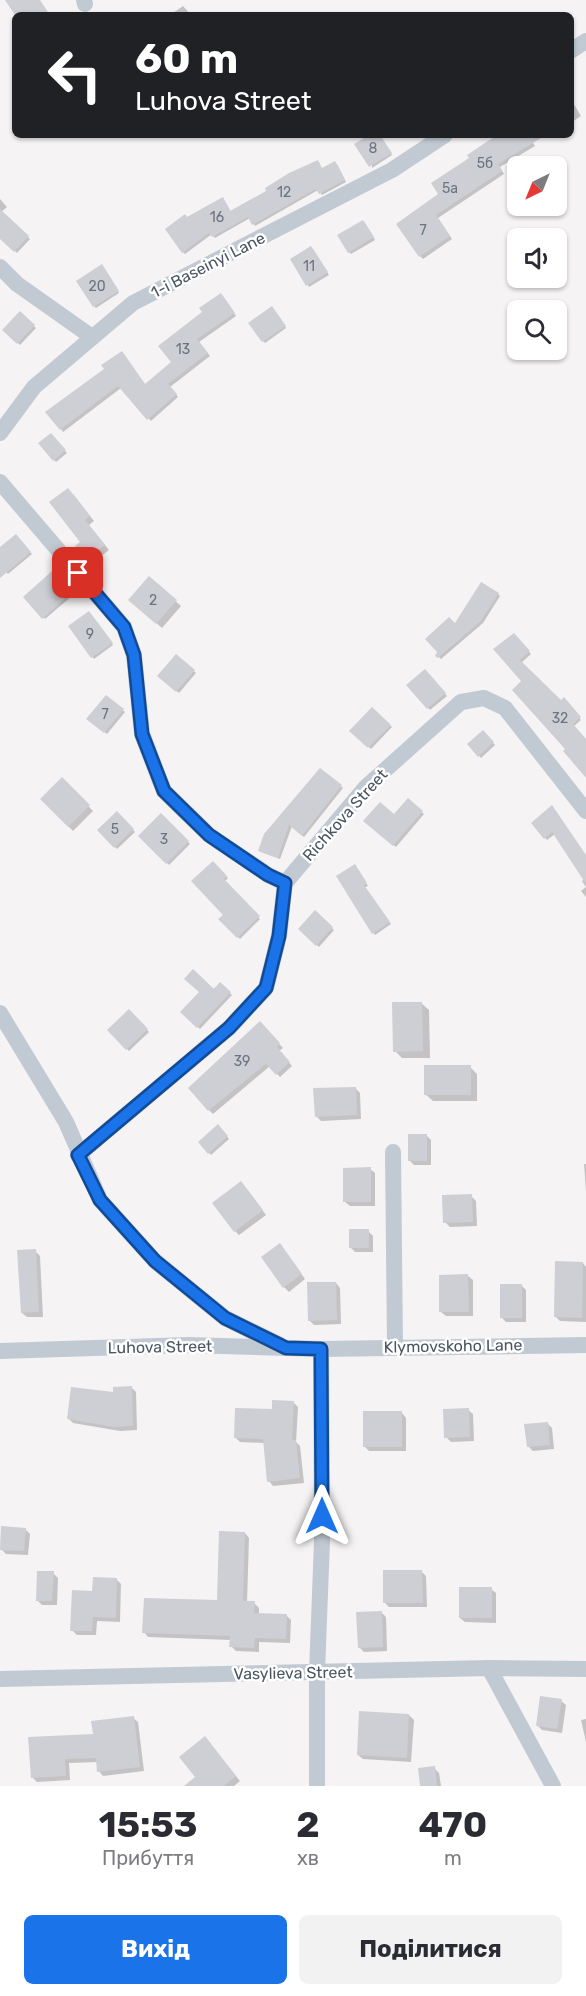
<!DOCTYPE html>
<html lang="uk">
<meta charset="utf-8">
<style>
:root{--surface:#fff;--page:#f2f2f3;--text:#2b2b33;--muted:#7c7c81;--accent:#1a73e8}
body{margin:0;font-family:Rubik,sans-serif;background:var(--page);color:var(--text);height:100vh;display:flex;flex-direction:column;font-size:22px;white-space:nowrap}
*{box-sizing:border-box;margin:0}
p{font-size:20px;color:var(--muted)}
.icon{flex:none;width:33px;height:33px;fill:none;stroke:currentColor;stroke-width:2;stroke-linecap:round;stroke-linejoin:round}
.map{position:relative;height:1786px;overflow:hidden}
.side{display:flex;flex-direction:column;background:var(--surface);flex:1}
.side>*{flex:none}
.top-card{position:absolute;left:12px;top:12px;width:562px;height:126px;border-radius:9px;box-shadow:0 2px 4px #0004;background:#202124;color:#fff;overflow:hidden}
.needle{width:39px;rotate:223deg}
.tools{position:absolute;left:507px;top:156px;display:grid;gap:12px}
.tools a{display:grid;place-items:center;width:60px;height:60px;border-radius:9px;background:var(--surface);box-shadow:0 2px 4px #0004;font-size:30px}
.pin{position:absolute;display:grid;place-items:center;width:51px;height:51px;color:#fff;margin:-26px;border-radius:12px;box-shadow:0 3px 9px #0006}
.me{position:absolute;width:66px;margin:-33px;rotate:0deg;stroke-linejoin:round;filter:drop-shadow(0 0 4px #0008)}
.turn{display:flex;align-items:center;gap:21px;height:126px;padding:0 24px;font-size:27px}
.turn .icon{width:78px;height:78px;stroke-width:2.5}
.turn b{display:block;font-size:42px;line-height:51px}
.eta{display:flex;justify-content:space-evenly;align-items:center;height:102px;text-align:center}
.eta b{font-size:36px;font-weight:700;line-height:42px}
.action{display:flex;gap:12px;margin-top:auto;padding:12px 24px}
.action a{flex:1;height:69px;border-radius:9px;background:var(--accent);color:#fff;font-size:24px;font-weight:700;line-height:69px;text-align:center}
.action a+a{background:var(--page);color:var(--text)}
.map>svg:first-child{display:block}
.shadow{fill:#0003}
.building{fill:#cdcfd5}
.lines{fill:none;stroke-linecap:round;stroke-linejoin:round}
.minor{stroke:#c1cad2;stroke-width:16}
.route-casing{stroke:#114b97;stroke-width:15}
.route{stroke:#1a73e8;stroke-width:10}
.labels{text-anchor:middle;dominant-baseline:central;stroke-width:5;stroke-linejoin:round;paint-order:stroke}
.number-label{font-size:14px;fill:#6b747e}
.street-label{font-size:16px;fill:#4a5661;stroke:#fff}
</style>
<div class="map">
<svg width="586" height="1786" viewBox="0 0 586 1786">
<rect width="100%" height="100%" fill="#f5f3f3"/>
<g class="shadow">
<polygon points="183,6 191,15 170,15"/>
<polygon points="572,101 581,116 572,122"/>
<polygon points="372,135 380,135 392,155 372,168"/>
<polygon points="498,135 528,135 535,146 500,167 504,174 438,218 452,239 423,259 420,256 441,195 471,159"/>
<polygon points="337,164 346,182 322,195 318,190 255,226 250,218 215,238 212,234 185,254 183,252 187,219 225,201 231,212 268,191"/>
<polygon points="0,199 7,207 1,212 30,239 17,253 0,235"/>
<polygon points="365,223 375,240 351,254 349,252"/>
<polygon points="313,249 329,275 309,287 292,260"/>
<polygon points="104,268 119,293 96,308 94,306"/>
<polygon points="223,297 236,316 199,342 210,356 170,387 178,397 151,421 121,388 63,432 61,429 124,355 146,386 173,362"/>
<polygon points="274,310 286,328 265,343 263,341"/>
<polygon points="20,313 36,328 20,345 4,330"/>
<polygon points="51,435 67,453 56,462 40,444"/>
<polygon points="73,494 94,521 89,525 109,550 91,564 87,559 82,542"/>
<polygon points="16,536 32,554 8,574 0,565 0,549"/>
<polygon points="52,573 72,596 45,619 25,597"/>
<polygon points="149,578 181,606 162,628 135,604"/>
<polygon points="498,594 500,596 483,623 441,659 437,655 455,626"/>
<polygon points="91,615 113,645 94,659 70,627"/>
<polygon points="514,635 531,654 521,663 560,702 564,699 581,720 574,726 586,741 586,775 523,681"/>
<polygon points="176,656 196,673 179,693 159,676"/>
<polygon points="425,671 447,696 430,710 409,685"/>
<polygon points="106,697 125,712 107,734 88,719"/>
<polygon points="372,709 392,727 371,749 352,731"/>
<polygon points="483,732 495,745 481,758 469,744"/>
<polygon points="320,770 343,788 304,837 292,826 280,859 261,852 260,851"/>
<polygon points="62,779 93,811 73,831 42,799"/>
<polygon points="408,800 424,814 396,847 365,821 394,816"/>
<polygon points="552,807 586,857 586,887 582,881 585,879 555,834 547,840 533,823"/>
<polygon points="117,813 135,832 117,849 99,830"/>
<polygon points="161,815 190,844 169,865 140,836"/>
<polygon points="213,863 228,878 225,881 260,919 240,939 220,919 225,915"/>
<polygon points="356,868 368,886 365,887 391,924 375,935 338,877"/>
<polygon points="586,887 586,897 581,891"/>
<polygon points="315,912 334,930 319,947 300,929"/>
<polygon points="220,984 232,995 200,1029 182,1012"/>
<polygon points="421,1003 429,1010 430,1058 402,1058 395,1051"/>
<polygon points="129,1011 149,1032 129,1051 109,1030"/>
<polygon points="260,1023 283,1048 279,1051 292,1066 280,1077 270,1066 213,1114 209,1110"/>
<polygon points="470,1067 477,1074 477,1101 433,1101 425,1094"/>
<polygon points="355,1088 360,1093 361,1119 321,1121 316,1116"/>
<polygon points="218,1126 229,1139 211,1155 200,1142"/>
<polygon points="426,1135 431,1140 431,1165 414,1165 409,1160"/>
<polygon points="584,1164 586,1164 586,1192"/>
<polygon points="370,1169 375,1173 375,1206 350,1206 345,1202"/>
<polygon points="245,1187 266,1215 239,1235 235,1231"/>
<polygon points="471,1196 476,1201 477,1226 450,1227 445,1222"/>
<polygon points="368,1231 373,1236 373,1252 355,1252 350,1247"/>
<polygon points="284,1250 305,1279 289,1292 284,1287"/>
<polygon points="35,1251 40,1256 43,1317 27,1317 22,1313"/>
<polygon points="583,1263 586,1267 586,1322 560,1321 555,1316"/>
<polygon points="468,1276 473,1280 473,1316 446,1316 441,1312"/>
<polygon points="336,1283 340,1288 341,1324 314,1325 309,1320"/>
<polygon points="521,1285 526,1290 526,1322 506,1322 501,1317"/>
<polygon points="131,1387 136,1392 137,1430 120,1431 73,1423 69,1419 114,1393"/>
<polygon points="293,1402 298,1407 296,1442 300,1446 304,1483 273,1486 269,1481 265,1443 240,1442 235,1437 274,1411"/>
<polygon points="468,1410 473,1414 474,1441 451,1442 446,1437"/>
<polygon points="402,1413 406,1418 406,1451 369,1451 364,1446"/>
<polygon points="547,1423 552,1428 554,1449 533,1451 529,1447"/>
<polygon points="25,1529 30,1534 28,1555 6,1554 1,1549"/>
<polygon points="245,1533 249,1538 247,1603 254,1603 259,1608 259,1614 286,1615 291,1620 290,1643 259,1642 259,1652 236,1651 231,1646 231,1640 148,1637 144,1632 218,1602"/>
<polygon points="422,1572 426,1576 427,1607 389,1607 385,1603"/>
<polygon points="53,1573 58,1578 57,1605 42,1605 37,1600"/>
<polygon points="117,1580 121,1584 120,1622 97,1621 96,1635 77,1635 72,1630 94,1593"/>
<polygon points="491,1589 496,1593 496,1623 465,1622 460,1618"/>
<polygon points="381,1612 386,1617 387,1651 364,1652 359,1647"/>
<polygon points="561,1701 566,1705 562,1733 542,1730 537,1725"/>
<polygon points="409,1715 414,1720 411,1762 363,1759 358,1755"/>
<polygon points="133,1718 138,1722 144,1771 103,1776 99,1771 98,1762 69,1763 70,1780 37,1782 32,1777 94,1735"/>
<polygon points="586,1719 586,1742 581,1720"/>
<polygon points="209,1743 240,1781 234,1786 190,1786 197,1777"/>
<polygon points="434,1768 439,1773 441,1786 421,1786"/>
</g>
<g class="building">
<polygon points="5,0 40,0 50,15 15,15"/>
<polygon points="369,135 380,135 392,153 369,167 354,144"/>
<polygon points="497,135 546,135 498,164 502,171 436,215 450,236 419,257 396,224 438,194 431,183 469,158 467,155"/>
<polygon points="318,160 322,168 335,161 345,180 319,194 316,189 252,225 248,217 212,237 209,233 182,253 165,229 185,214 187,217 223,197 230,211 266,191 265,188 289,173"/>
<polygon points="0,209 29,236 14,252 0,239"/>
<polygon points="363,220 374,237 348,253 337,235"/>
<polygon points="311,246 328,272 306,286 290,259"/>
<polygon points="102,264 119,291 93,307 76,281"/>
<polygon points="221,293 235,313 197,339 208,353 168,384 177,394 147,420 118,386 60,430 45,412 104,369 101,365 122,351 145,384 171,362 158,346 202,312 199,308"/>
<polygon points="272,306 286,326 262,342 248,323"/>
<polygon points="20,311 35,325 17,344 2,330"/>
<polygon points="51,433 66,450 53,461 38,443"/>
<polygon points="68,488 90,516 85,520 105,545 86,560 75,546 80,542 49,502"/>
<polygon points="16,534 31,552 0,578 0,547"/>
<polygon points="52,571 71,593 42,619 23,597"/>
<polygon points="149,576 177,600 156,624 128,600"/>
<polygon points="481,582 499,593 481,621 438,658 435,656 437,652 425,639 449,617 455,623"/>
<polygon points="89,611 113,643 91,658 68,626"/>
<polygon points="514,633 530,651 520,660 561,700 564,697 581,717 573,724 586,739 586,778 563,751 565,749 512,690 521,681 493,649"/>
<polygon points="176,654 195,670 176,692 157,676"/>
<polygon points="425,669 446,693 427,709 406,685"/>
<polygon points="106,695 124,709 104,733 86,719"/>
<polygon points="372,707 391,725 368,748 349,731"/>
<polygon points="483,730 494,742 478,757 467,744"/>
<polygon points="320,768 342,785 302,836 289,825 278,858 258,851 264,834"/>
<polygon points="62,777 90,805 68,827 40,799"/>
<polygon points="408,798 423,811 393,846 363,821 380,802 394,814"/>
<polygon points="552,805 586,855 586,884 552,832 544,839 531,823"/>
<polygon points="117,811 134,829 114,848 97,830"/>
<polygon points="161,813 189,841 166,864 138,836"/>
<polygon points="213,861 227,876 224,879 260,916 237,938 218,919 223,915 191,881"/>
<polygon points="355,864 367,883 364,885 390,922 372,934 336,876"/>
<polygon points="315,910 333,927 316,946 298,929"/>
<polygon points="193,969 214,989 220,982 231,992 197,1028 180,1012 199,992 184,979"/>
<polygon points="392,1002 422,1002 423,1051 393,1052"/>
<polygon points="129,1009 148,1029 126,1050 107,1030"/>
<polygon points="260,1021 280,1043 277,1047 290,1062 276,1075 266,1064 208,1111 188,1088"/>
<rect x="424" y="1065" width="47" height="30"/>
<polygon points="356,1087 357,1115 315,1117 313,1088"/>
<polygon points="218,1124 228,1136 208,1154 198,1142"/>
<rect x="408" y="1134" width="19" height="27"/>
<polygon points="371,1167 371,1202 343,1202 343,1168"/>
<polygon points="241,1181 263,1210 234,1232 212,1203"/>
<polygon points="472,1194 473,1222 443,1223 442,1195"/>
<rect x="349" y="1229" width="20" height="19"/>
<polygon points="280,1243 302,1274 283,1288 261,1257"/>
<polygon points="36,1249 39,1312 21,1313 17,1250"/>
<polygon points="555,1261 583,1262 582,1318 554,1317"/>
<polygon points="468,1274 469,1312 439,1312 439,1275"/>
<polygon points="307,1282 336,1282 337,1320 308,1321"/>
<rect x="500" y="1284" width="22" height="34"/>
<polygon points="132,1386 133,1426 114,1427 67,1419 71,1387 113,1392 113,1387"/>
<polygon points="272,1400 294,1401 292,1440 296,1440 300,1478 267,1482 263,1439 234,1438 235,1408 272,1409"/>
<polygon points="469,1408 470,1437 444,1438 443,1409"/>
<rect x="363" y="1411" width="39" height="36"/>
<polygon points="548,1422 550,1445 527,1447 524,1424"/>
<polygon points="1,1526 26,1528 24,1551 0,1550"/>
<polygon points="219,1531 245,1532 243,1601 255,1601 254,1613 287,1614 286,1639 255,1638 254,1648 229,1647 230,1636 142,1633 144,1598 217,1600"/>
<polygon points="383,1570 422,1570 423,1603 383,1603"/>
<polygon points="37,1571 54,1571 52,1601 36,1601"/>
<polygon points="93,1577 117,1578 116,1618 93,1617 92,1631 70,1631 72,1590 92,1591"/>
<rect x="459" y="1587" width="33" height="31"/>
<polygon points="382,1611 383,1647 358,1648 356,1612"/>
<polygon points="540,1696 562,1699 557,1729 536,1726"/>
<polygon points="359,1711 409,1714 407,1758 357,1755"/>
<polygon points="134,1716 140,1767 97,1772 96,1758 65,1759 66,1776 31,1778 28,1737 93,1734 91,1721"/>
<polygon points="205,1736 236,1776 224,1786 184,1786 195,1777 179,1757"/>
<polygon points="435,1766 437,1786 420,1786 418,1768"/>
</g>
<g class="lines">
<g class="minor">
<polyline points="84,0 85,4"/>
<polyline points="572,50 586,41"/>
<polyline points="0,267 17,284 92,337"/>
<polyline points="0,433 34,387 133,303 392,170 445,135"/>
<polyline points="0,482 124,627 134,655 142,734 164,791 209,835 268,875 285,883"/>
<polyline points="0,1013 66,1122 100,1200 155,1261 225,1318 280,1345"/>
<polyline points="393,1152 395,1346"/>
<polyline points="78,1155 229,1028 266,988 279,936 285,883 366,787 461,702 484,698 505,708 586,811"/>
<polyline points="0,1351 188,1345 321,1349 586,1345"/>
<polyline points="489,1668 553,1786"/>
<polyline points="0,1679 489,1668 586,1669"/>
<polyline points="317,1786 317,1672 322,1541 321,1349"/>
</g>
</g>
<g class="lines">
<defs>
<polyline id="route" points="78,573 124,627 134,655 142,734 164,791 209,835 268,875 285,883 279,936 266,988 229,1028 78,1155 100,1200 155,1261 225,1318 286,1348 321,1349 322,1516"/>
</defs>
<use href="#route" class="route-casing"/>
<use href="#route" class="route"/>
</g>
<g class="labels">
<g class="number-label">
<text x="373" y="148">8</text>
<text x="485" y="163">5б</text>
<text x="450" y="188">5а</text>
<text x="284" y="192">12</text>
<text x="217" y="217">16</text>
<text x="423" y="230">7</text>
<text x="309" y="266">11</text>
<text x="97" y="286">20</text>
<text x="183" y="349">13</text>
<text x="153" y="600">2</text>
<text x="90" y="634">9</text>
<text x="105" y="714">7</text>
<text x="560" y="718">32</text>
<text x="115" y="829">5</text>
<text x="164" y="839">3</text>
<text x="242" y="1061">39</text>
</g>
<g class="street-label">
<text transform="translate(208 265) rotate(-27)">1-i Baseinyi Lane</text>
<text transform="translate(345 815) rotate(-48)">Richkova Street</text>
<text transform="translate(453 1346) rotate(-1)">Klymovskoho Lane</text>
<text transform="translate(160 1347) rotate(-1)">Luhova Street</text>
<text transform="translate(293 1673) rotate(-1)">Vasylieva Street</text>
</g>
</g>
</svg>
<div class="tools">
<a><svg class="needle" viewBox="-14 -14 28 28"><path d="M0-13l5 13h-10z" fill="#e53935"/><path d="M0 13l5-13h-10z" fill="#7c7c81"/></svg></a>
<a><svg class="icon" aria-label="sound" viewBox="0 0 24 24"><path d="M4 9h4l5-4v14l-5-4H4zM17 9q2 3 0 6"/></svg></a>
<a><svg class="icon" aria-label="search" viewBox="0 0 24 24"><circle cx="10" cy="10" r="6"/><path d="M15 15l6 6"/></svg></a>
</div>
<div class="pin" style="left:78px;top:573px;background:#d93025"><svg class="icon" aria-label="arrive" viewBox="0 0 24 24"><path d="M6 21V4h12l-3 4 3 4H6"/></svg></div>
<svg class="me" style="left:322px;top:1516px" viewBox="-20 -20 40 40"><path d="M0-17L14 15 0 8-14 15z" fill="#1a73e8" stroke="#fff" stroke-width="4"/></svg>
<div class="top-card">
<div class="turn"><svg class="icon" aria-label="left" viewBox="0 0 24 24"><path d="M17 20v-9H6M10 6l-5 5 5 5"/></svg><div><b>60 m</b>Luhova Street</div></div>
</div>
</div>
<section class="side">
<div class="eta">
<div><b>15:53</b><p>Прибуття</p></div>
<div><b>2</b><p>хв</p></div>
<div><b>470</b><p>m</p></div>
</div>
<div class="action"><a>Вихід</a><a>Поділитися</a></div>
</section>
